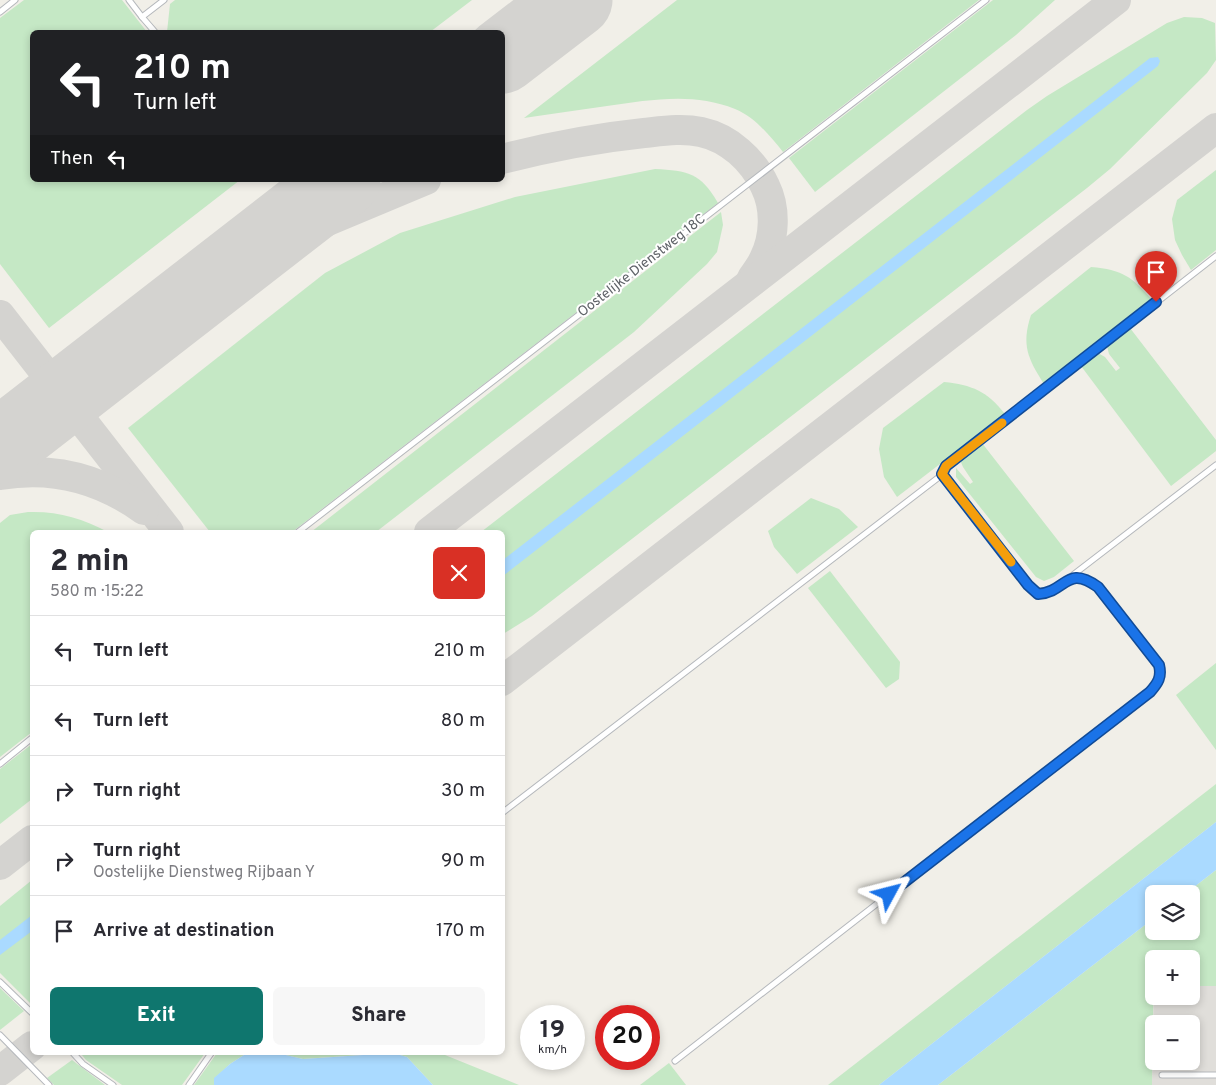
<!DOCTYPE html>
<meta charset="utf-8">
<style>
:root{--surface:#fff;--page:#f7f7f7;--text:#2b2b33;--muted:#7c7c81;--line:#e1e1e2;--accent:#0f766e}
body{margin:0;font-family:Overpass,sans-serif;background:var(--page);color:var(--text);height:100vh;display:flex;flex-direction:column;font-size:19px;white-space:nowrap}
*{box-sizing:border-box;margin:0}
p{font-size:16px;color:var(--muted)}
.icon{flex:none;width:28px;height:28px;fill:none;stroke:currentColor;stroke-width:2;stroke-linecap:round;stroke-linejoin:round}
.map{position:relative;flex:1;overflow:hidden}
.details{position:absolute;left:30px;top:530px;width:475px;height:525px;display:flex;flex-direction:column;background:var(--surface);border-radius:8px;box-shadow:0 2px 8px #0003}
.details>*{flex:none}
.top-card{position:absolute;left:30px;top:30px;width:475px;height:152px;border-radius:8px;box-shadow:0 2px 8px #0003;background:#202124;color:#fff;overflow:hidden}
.controls{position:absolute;left:1145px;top:885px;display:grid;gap:10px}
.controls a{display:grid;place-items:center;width:55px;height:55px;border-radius:8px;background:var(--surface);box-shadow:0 2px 8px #0003;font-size:25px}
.speed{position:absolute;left:520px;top:1005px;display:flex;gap:10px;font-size:25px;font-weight:700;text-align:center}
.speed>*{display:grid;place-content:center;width:65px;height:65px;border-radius:50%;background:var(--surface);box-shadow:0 2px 8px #0003;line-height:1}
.speed small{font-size:12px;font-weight:400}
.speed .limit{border:8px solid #d22;background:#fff;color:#111}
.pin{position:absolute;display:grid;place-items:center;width:42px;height:42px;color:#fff;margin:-51px -21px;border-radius:50% 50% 50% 0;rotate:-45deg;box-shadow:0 0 5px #0007}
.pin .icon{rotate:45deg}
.me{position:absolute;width:55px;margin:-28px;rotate:52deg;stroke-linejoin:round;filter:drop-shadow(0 0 4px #0008)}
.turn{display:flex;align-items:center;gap:18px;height:105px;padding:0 20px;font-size:22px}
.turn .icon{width:65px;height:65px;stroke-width:2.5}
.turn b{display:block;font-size:35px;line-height:42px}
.then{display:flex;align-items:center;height:48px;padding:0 20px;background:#0003;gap:10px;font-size:19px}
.round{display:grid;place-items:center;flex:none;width:52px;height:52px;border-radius:8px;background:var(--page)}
.summary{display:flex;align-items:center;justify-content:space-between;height:85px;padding:0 20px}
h1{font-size:30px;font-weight:800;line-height:38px}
.action{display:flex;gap:10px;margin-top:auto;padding:10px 20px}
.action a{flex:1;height:58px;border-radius:8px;background:var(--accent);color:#fff;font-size:20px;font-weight:800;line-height:58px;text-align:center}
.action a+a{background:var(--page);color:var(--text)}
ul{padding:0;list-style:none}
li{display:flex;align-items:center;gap:15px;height:70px;padding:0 20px;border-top:1px solid var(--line)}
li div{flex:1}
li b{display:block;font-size:19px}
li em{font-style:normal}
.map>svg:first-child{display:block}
.industrial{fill:#e0deda;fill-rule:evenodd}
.green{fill:#c5e8c5}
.water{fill:#aadaff}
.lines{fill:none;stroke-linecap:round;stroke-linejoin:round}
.taxiway{stroke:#d4d3d0;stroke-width:30}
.runway{stroke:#d4d3d0;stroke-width:75}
.service-casing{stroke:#b5b8bc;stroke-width:7}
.service{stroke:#fff;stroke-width:5}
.route-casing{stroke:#114b97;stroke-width:12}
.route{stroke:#1a73e8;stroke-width:9}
.slow{stroke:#f59e0b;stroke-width:9}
.labels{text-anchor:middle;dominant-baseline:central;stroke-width:4;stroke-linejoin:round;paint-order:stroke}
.street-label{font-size:14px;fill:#5f6368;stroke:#fff}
</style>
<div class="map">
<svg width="1216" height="1085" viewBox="0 0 1216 1085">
<rect width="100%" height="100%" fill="#f1efe8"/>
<path class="industrial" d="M 1154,986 L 1154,996 L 1191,996 L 1191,986 L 1216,986 L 1216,1085 L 1152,1085 ZM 1154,1024 L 1191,1024 L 1191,1061 L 1154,1061 Z"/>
<g class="green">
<polygon points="24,0 122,0 147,32 32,32 32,180 240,180 49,328 0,264 0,18"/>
<polygon points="175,0 472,0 430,32 167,32 170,4"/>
<path d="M 677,0 L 979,0 L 783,152 C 770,136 755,117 735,109 C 693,92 650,100 607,106 C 579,110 551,114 524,118 Z"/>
<polygon points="993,0 1055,0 1016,35 815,192 789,158"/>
<polygon points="1184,17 1202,18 1215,23 1216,60 1207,73 1110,169 1087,188 532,616 503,634 502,532 481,532 1027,110 1047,96 1167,23"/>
<path d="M 655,169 C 688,171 700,172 718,203 L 292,532 L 210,532 L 128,428 L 325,273 L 400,233 L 515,197 Z"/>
<polygon points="1216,170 1216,250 1191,270 1182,255 1175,240 1172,219 1177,200"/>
<polygon points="721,212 723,225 717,252 707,264 634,332 376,532 311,532"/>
<path d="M 1091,267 C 1123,270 1131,276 1152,300 L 1044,384 C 1028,359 1021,345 1031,315 Z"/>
<polygon points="1130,328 1216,440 1216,451 1171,486 1081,366 1098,353 1105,357 1116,371 1120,368 1109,354 1107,346"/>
<path d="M 944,382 C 972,385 987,391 1005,414 L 897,497 L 884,477 L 879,449 L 883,428 Z"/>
<polygon points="982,443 1074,561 1054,577 1044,581 1036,577 956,477 956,468 970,484 973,482 963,467 960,460"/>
<polygon points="811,498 839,509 858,527 797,574 774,547 768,531"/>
<path d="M 28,512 C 58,511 82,518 108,532 L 32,532 L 32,732 L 0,757 L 0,523 L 10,515 Z"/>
<polygon points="830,571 900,662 899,679 886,688 808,588"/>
<polygon points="1216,663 1216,750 1176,695"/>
<polygon points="32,744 32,799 0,824 0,769"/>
<polygon points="1216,784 1216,822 879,1085 828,1085"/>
<polygon points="1216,870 1216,986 1191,986 1191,959 1154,959 1152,1085 938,1085 1154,918 1154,931 1191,931 1191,894 1185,894"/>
<polygon points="32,880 32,1005 0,973 0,906"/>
<polygon points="0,988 24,1011 0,1030"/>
<polygon points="85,1052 205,1052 205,1053 182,1085 122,1085 86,1060 82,1055"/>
<polygon points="217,1053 247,1053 230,1064 215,1078 214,1085 194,1085"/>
<polygon points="277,1053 391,1053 303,1059"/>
<polygon points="393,1053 440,1053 519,1085 433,1085 407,1057"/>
<polygon points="72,1060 105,1085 54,1085 47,1078"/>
<polygon points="669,1063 686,1085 640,1085"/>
</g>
<g class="water">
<polygon points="1158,57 1160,61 1158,66 503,576 503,560 1150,58"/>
<polygon points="1216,822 1216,870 1185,894 1154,894 1154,918 938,1085 879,1085"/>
<polygon points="32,915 32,931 0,955 0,940"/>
<polygon points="393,1053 407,1057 433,1085 214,1085 214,1078 230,1064 247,1053 277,1053 303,1059"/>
</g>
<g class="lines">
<g class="taxiway">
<polyline points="564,9 577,0"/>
<path d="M 502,159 C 549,147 596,138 644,133 C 663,131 682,128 701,132 C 729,138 753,160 765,186 C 776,208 775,237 764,259 C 761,266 756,272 752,278"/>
<polyline points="0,315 169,532"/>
<polyline points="163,319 261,255 316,226 426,180"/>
<path d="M 0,475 C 52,466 101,479 144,510"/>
<polyline points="429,532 1116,0"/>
<polyline points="502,681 1216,128"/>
<polyline points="0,865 32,840"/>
<polyline points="0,1071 32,1046"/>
</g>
<g class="runway">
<polyline points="502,56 575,0"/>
<polyline points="0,446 343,180"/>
</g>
<defs>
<g id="service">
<polyline points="129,0 142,17"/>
<polyline points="0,12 15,0"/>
<polyline points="155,32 142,17 164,0"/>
<polyline points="298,532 986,0"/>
<polyline points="1069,578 1216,465"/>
<polyline points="0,764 32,738"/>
<polyline points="502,813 943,474 947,466 1216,256"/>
<polyline points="0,982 32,1013"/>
<polyline points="0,1035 49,1085"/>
<polyline points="72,1052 83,1064 113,1085"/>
<path d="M 675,1061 L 1150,691 C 1158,683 1162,677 1159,665 L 1098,587 C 1066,563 1067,593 1038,594 L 1028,585 L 943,474"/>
<polyline points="1162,1075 1216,1075"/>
<polyline points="189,1085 212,1052"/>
</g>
</defs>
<use href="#service" class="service-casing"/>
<use href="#service" class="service"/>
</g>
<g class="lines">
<defs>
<path id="route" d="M 889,894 L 1150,692 C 1158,683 1162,677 1159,665 L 1098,587 C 1066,564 1067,592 1038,594 L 1028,585 L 942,474 L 946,466 L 1156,302"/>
</defs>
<use href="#route" class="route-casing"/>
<use href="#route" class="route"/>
<polyline class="slow" points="1002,423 946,466 942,474 1011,562"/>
</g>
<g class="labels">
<g class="street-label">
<text transform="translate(642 266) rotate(-38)">Oostelijke Dienstweg 18C</text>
</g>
</g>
</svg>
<div class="controls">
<a><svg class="icon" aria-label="layers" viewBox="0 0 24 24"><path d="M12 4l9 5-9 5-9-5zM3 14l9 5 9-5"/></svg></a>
<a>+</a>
<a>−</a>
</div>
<div class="speed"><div>19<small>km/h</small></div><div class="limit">20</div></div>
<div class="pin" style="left:1156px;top:302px;background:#d93025"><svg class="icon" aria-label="arrive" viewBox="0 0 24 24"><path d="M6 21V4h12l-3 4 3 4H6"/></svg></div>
<svg class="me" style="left:889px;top:894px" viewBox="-20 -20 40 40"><path d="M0-17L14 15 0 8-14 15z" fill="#1a73e8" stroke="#fff" stroke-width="4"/></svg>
<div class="top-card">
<div class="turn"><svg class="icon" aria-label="left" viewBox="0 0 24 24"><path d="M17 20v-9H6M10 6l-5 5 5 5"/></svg><div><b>210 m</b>Turn left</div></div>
<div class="then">Then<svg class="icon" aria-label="left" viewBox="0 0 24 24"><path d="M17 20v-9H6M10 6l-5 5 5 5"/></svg></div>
</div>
<section class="details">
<div class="summary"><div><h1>2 min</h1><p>580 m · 15:22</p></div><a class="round" style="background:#d93025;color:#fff"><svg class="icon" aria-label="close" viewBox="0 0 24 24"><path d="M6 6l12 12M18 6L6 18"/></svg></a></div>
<ul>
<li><svg class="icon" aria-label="left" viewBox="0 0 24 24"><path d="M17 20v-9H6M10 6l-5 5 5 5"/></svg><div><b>Turn left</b></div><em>210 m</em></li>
<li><svg class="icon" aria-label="left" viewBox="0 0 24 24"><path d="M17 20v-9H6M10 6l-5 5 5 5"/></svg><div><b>Turn left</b></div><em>80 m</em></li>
<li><svg class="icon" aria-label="right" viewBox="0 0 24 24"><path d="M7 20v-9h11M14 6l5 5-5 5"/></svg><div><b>Turn right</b></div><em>30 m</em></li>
<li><svg class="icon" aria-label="right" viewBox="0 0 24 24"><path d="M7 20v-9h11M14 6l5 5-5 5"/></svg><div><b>Turn right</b><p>Oostelijke Dienstweg Rijbaan Y</p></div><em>90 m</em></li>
<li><svg class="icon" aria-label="arrive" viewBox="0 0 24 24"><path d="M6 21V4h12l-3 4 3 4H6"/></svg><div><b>Arrive at destination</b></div><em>170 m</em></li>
</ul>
<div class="action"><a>Exit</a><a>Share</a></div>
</section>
</div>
